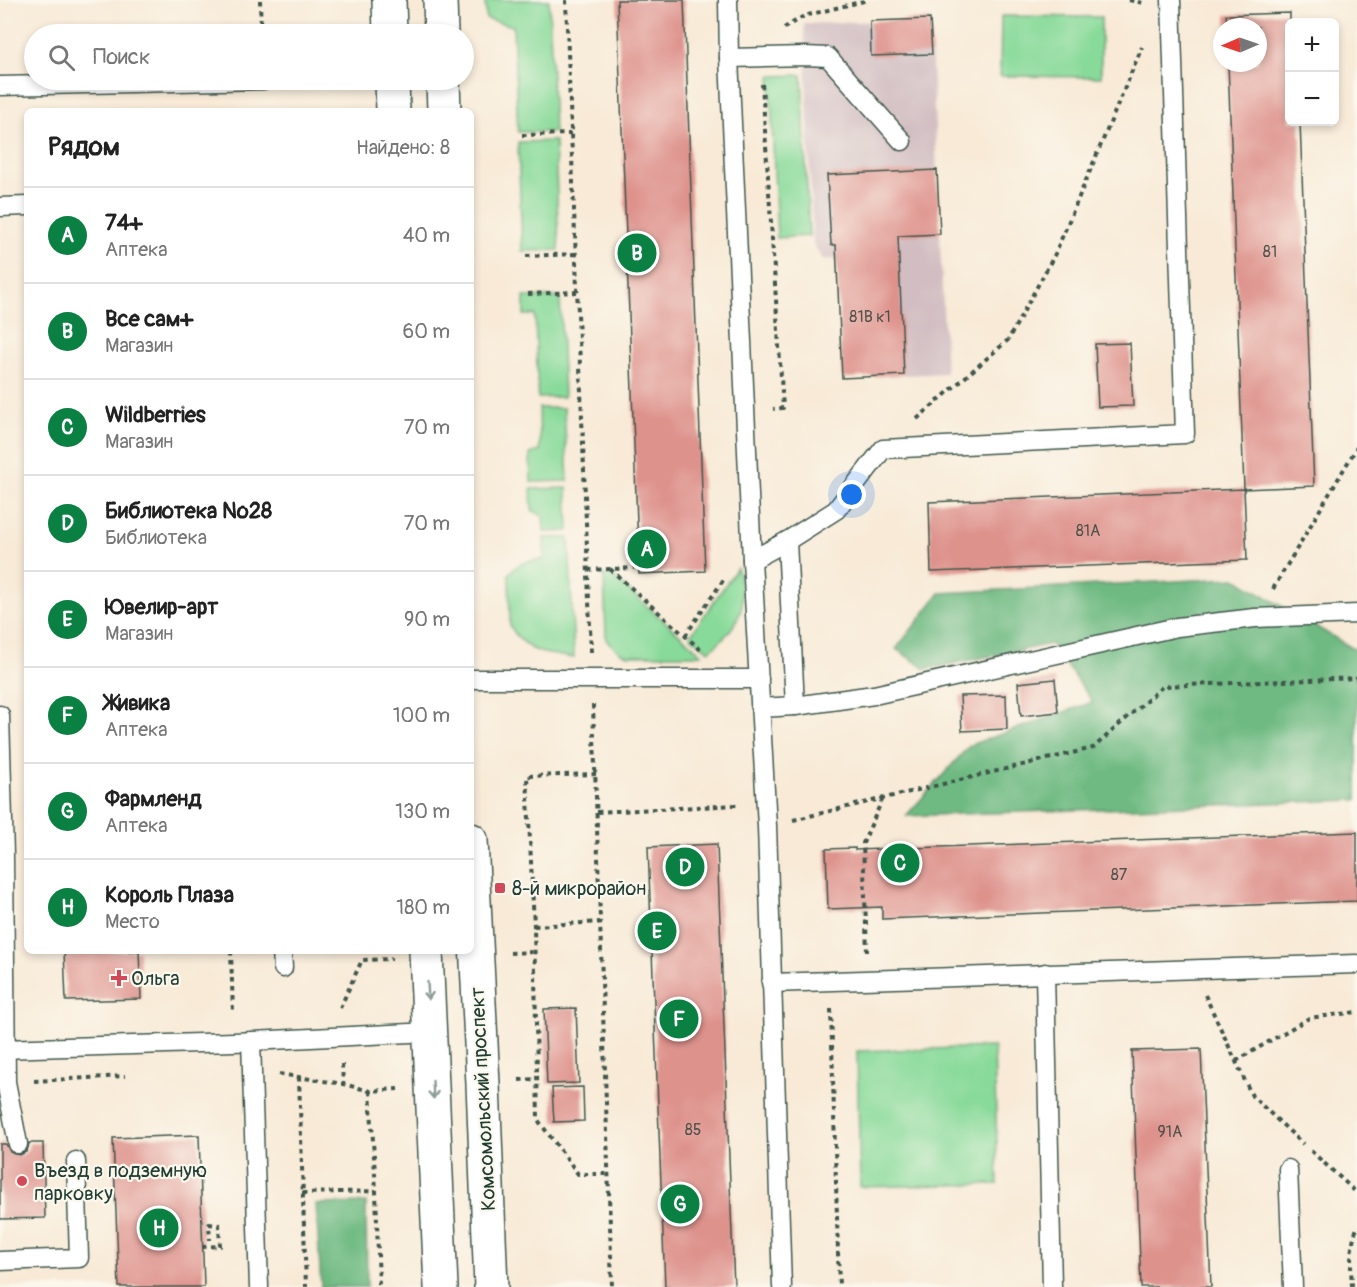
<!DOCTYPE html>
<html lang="ru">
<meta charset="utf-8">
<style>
:root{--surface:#fff;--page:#f2f2f2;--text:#222;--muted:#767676;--line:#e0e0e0;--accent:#0b8043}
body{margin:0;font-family:Pangolin,sans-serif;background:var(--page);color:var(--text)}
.controls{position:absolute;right:18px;top:18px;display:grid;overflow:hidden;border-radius:9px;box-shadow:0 3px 9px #0003}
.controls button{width:54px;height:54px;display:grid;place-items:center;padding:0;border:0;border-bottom:2px solid var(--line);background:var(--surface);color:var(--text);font:30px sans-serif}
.compass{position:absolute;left:1213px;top:18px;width:54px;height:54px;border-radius:50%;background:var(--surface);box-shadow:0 3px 9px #0003;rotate:268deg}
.you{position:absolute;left:852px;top:495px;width:21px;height:21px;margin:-15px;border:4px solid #fff;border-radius:50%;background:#1a73e8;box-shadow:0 0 0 9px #1a73e833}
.badge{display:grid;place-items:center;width:39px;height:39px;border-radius:50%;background:var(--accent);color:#fff;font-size:20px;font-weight:700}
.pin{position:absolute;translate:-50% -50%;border:3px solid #fff;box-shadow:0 2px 6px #0006}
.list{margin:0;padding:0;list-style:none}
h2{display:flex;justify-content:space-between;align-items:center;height:78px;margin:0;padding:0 24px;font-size:26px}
h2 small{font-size:20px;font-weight:400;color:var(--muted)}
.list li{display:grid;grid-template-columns:39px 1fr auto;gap:18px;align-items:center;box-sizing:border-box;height:96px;padding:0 24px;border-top:2px solid var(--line)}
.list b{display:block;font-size:22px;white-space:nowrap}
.list p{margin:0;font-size:20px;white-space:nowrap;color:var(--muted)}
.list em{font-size:20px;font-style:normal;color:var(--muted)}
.icon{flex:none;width:33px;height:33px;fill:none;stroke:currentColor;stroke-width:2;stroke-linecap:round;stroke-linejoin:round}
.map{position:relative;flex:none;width:1357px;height:1287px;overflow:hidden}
.search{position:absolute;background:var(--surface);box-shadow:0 3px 9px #0003;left:24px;top:24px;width:450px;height:66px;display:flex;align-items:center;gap:15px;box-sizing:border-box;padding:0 21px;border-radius:33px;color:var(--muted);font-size:22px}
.panel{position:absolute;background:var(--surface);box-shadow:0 3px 9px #0003;left:24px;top:108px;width:450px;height:846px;border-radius:9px}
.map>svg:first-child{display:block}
.industrial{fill:#d2bec2}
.green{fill:#88da9a;stroke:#548c67;stroke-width:1.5}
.forest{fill:#6eba82;stroke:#467c5b;stroke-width:1.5}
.building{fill:#de928c}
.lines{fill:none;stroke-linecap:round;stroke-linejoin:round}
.lane-casing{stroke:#40574c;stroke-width:21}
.secondary-casing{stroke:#40574c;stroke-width:36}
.path{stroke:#40574c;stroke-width:4;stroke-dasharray:4.5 4.5;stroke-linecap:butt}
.lane{stroke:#fff;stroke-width:18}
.secondary{stroke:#fff;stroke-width:33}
.oneway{stroke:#8f9e9a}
.poi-dot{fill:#d1495b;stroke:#fbf7ec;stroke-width:2}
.labels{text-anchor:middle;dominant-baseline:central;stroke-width:4.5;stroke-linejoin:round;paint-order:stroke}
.number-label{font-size:16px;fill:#4f524a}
.poi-label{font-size:20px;fill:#1f3d34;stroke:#fbf7ec;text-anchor:start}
.street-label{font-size:20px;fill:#1f3d34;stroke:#fbf7ec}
</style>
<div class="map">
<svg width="1357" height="1287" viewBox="0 0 1357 1287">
<rect width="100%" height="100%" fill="#fbf7ec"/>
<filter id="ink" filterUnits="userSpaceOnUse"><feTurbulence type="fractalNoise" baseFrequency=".0167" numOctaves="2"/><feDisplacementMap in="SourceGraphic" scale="12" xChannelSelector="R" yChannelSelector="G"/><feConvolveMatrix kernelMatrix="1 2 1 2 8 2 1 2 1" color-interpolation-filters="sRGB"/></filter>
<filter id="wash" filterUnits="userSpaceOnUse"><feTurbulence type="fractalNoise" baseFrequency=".008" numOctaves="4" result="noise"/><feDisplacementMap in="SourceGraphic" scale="24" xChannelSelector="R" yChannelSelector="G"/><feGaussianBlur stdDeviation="1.35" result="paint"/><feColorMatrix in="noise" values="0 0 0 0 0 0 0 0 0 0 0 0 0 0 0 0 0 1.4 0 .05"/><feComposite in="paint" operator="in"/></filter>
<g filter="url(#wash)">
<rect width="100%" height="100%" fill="#f8ead7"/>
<polygon class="industrial" points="930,19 946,373 842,378 837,259 823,260 813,244 804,24"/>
<g class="green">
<polygon points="485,0 549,0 554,132 518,132 513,26 486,19"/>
<polygon points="1001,16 1101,17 1101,77 1000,76"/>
<polygon points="802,75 809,236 777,238 770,76"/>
<polygon points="555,141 559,250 522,251 518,142"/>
<polygon points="524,297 560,297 564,397 538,398 535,315 524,315"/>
<polygon points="539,408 564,408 568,481 531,482 530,454 540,451"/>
<polygon points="567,488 569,531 544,532 543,516 532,510 531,489"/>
<path d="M544,538h25l5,120 -31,-5 -13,-5 -14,-13 -6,-9 -1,-52c9,-13 21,-13 35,-15z"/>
<path d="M737,568l2,4c1,10 4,23 3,33 -3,19 -19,35 -33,46l-19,-15z"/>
<polygon points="604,575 611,575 702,654 692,655 627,655 620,652 606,640"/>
<polygon points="994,1047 998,1184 860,1187 857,1051"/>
</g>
<g class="forest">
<polygon points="1235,578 1357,651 1357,800 906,816 970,745 1093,702 1051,644 926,669 896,649 940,593"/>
<polygon points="366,1203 367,1287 321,1287 316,1204"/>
</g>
<g id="blocks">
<g class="building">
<polygon points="617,0 684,0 705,571 639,574"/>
<polygon points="1290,13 1290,122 1300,122 1314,486 1244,489 1228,63 1258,63 1258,27 1227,27 1226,15"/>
<polygon points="930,19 932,54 871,56 870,21"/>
<polygon points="937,170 940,234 898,236 904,375 842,378 836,245 831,245 827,175"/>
<polygon points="1130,343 1133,406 1098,407 1095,344"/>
<polygon points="1244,489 1247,560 931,572 929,502"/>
<polygon points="1055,679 1058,712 1021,716 1018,683"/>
<polygon points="1006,695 1007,729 962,731 960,696"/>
<polygon points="1357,832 1357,901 882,919 882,907 828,909 826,849 855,848 855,850"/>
<polygon points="717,844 734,1287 665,1287 648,847"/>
<polygon points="64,951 139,951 141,999 66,1001"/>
<polygon points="576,1008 579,1083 547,1084 544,1009"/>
<polygon points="1201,1049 1211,1287 1141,1287 1132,1051"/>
<polygon points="583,1087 584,1121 554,1122 552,1088"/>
<polygon points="199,1135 204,1287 119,1287 113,1138"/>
<polygon points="29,1143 43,1143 45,1218 0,1219 0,1144 6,1144 10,1152 14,1154 20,1155 26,1152 28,1148"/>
</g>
</g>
</g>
<g filter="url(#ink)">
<use href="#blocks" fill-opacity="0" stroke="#40574c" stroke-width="1.5"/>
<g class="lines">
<defs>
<g id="lane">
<polyline points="728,0 729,58 752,560 767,826 782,1287"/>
<polyline points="729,58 805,56 828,57 902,141"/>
<polyline points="0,86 263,80"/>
<polyline points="0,207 27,206"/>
<polyline points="787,541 795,706"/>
<polyline points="752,560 787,541 836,510 883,449 1185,434 1171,0"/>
<polyline points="471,679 759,679"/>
<polyline points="760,708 795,706 874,695 1177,627 1255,618 1357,614"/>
<polyline points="0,715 4,855 6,1082 18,1144"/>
<polyline points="282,951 283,968"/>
<polyline points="1045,973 1052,1287"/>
<polyline points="771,983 1357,964"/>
<polyline points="251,1041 259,1287"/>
<polyline points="0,1049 234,1042 430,1032"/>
<polyline points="1288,1169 1293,1287"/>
<polyline points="0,1261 79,1258 76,1161"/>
</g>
<g id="secondary">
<polyline points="389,0 390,34"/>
<polyline points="440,0 441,34"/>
<polyline points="392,80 393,111"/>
<polyline points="443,80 444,111"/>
<polyline points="471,840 483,1084 491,1287"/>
<polyline points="426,951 441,1287"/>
</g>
</defs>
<use href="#lane" class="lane-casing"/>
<use href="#secondary" class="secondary-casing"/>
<g class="path">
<polyline points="260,0 261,34"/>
<polyline points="566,0 591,653"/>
<polyline points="1129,0 1143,3"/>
<polyline points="784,28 804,16 868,0"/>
<polyline points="762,84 783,408 773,409"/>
<polyline points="522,135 571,134"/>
<polyline points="526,256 576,254"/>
<polyline points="528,294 577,292"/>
<polyline points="917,419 1008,340 1055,254 1142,47"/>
<polyline points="610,569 702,651"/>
<polyline points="588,570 634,568"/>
<polyline points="1273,589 1357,447"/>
<polyline points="685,636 724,579"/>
<polyline points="593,705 612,1287"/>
<polyline points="596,774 527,776 534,926 538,1120 578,1174 608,1174"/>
<polyline points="597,812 738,805"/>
<polyline points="793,820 1093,748 1163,686 1357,678"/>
<polyline points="534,926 600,922"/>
<polyline points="231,951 233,1013"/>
<polyline points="867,952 863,843 883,798"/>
<polyline points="510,953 534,952"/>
<polyline points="1205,995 1252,1096 1303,1144"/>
<polyline points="340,1008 362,960 392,959"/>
<polyline points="831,1009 839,1287"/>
<polyline points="1236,1061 1309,1018 1357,1012"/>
<polyline points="342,1064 343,1084 370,1091 398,1089"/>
<polyline points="279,1074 343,1084"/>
<polyline points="299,1077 306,1287"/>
<polyline points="519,1080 536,1079"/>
<polyline points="34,1081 125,1076"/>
<polyline points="370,1091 376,1191 379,1287"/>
<polyline points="1311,1151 1357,1193"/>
<polyline points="302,1193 376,1191"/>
<polyline points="202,1247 220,1246 219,1225 209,1224 210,1240"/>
<path d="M1352,1287c-1,-20 -3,-39 5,-59"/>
</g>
<use href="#lane" class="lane"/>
<use href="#secondary" class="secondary"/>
</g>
<defs><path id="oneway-shaft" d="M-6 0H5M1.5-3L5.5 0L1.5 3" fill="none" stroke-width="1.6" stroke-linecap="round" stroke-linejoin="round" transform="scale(1.5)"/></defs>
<g class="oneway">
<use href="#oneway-shaft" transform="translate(428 991) rotate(87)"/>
<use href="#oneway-shaft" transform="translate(433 1090) rotate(87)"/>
</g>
</g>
<g class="poi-dot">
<rect x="494" y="882" width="12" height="12" rx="3"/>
<path d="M116 969h6v6h6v6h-6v6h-6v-6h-6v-6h6z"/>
<circle cx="22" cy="1181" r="6"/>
</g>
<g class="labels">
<g class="number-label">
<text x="1270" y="252">81</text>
<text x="870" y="317">81В к1</text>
<text x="1088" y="531">81А</text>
<text x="1119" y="875">87</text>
<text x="693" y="1130">85</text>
<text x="1170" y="1132">91А</text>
</g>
<g class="poi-label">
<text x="512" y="888">8-й микрорайон</text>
<text x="131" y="978">Ольга</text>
<text x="34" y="1170">Въезд в подземную<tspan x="34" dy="23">парковку</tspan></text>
</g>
<g class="street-label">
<text transform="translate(483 1099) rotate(-93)">Комсомольский проспект</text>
</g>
</g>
</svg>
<div class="controls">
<button>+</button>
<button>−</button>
</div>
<svg class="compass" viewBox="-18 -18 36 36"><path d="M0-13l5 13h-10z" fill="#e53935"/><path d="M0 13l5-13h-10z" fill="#767676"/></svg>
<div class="you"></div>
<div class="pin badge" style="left:647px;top:549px">A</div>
<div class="pin badge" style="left:637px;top:253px">B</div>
<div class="pin badge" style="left:900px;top:863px">C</div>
<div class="pin badge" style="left:685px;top:867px">D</div>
<div class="pin badge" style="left:657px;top:931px">E</div>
<div class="pin badge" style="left:679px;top:1019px">F</div>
<div class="pin badge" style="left:680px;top:1204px">G</div>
<div class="pin badge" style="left:159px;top:1228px">H</div>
<div class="search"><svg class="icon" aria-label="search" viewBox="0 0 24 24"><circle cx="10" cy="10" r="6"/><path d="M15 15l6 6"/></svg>Поиск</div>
<section class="panel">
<h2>Рядом<small>Найдено: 8</small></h2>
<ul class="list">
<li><span class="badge">A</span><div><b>74+</b><p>Аптека</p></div><em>40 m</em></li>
<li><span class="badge">B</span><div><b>Все сам+</b><p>Магазин</p></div><em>60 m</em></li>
<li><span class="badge">C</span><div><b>Wildberries</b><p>Магазин</p></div><em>70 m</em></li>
<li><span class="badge">D</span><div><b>Библиотека №28</b><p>Библиотека</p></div><em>70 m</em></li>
<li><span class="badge">E</span><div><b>Ювелир-арт</b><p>Магазин</p></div><em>90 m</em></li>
<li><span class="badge">F</span><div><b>Живика</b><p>Аптека</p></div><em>100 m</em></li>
<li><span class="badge">G</span><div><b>Фармленд</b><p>Аптека</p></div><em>130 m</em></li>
<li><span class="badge">H</span><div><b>Король Плаза</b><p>Место</p></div><em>180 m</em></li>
</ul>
</section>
</div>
